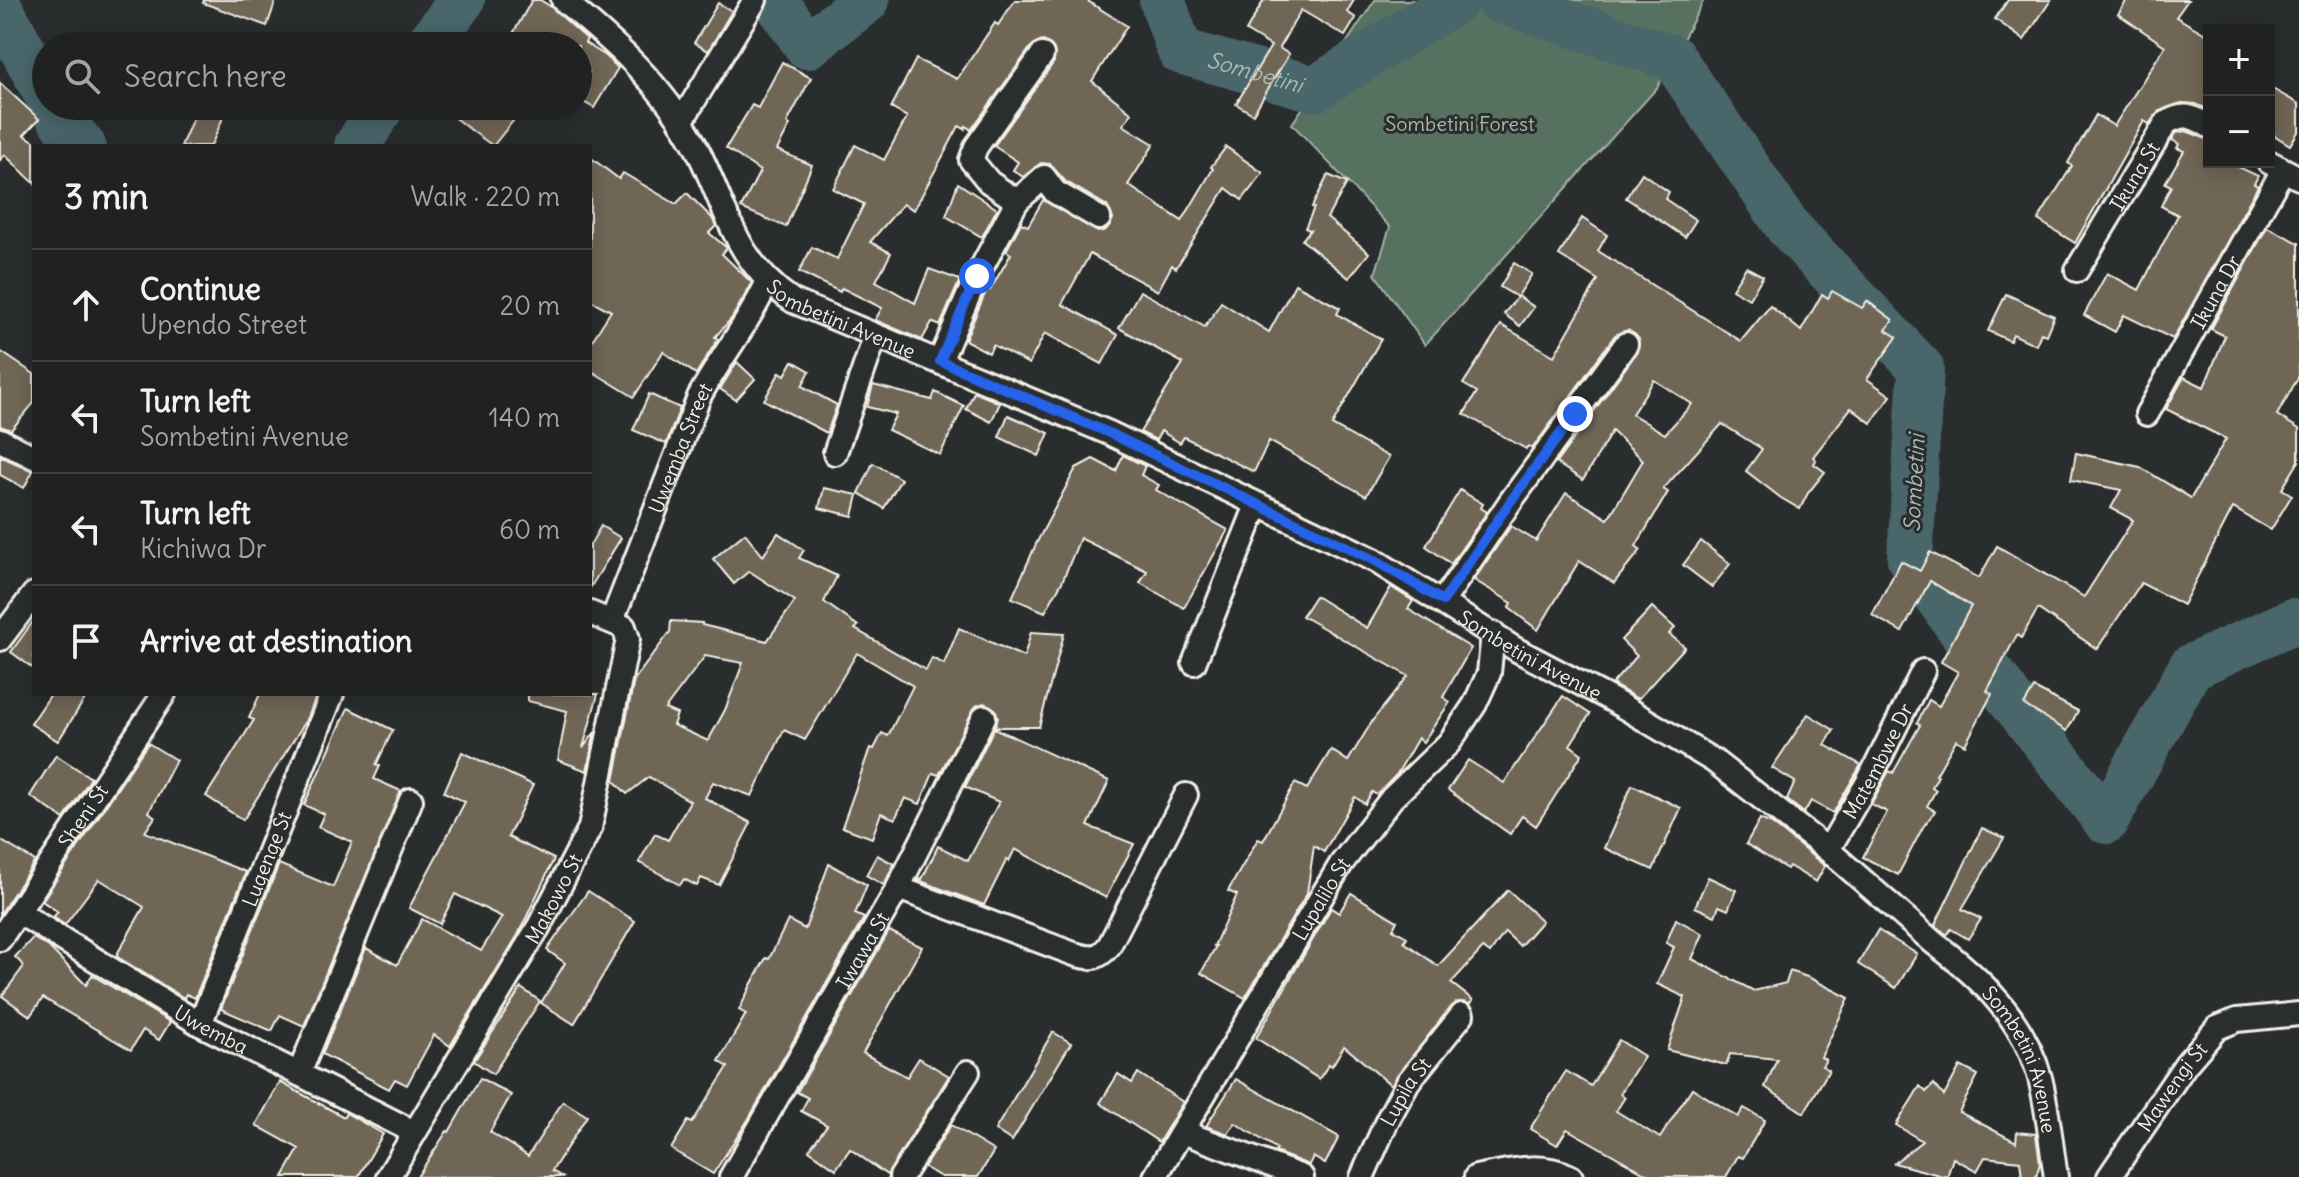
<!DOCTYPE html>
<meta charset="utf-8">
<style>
:root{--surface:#202222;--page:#282a2a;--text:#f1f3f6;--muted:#a2a4a5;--line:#3d3f40}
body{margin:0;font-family:Delius,sans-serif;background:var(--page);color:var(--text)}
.controls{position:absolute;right:24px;top:24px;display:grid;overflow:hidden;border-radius:0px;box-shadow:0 4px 20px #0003}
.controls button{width:72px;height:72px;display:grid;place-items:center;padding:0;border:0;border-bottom:2px solid var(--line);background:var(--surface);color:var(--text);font:40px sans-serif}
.stop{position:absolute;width:24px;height:24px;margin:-18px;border:6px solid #2563eb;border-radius:50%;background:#fff}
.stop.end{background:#2563eb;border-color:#fff;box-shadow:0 2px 8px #0008}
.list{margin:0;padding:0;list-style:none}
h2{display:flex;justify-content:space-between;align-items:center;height:104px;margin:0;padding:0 32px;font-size:34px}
h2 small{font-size:26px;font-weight:400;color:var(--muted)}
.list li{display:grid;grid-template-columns:52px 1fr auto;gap:24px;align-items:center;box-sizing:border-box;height:112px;padding:0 32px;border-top:2px solid var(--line)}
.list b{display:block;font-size:30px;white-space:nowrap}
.list p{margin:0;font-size:26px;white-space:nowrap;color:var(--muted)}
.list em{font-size:26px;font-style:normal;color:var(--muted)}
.icon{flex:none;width:44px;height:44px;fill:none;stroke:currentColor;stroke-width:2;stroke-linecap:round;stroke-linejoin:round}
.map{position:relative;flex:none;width:2299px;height:1177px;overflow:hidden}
.search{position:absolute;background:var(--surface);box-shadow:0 4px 20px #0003;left:32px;top:32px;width:560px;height:88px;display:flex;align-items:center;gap:20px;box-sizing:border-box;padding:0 28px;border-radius:44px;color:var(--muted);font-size:30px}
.panel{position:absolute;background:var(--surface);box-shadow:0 4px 20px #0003;left:32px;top:144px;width:560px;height:552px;border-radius:0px}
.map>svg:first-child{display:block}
.green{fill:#57715f;stroke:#a6b1a4;stroke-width:2}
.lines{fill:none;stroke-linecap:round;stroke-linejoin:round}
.river{stroke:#48666b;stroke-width:46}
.building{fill:#6f6657;stroke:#f4f1e8;stroke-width:2;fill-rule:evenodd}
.street-casing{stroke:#f4f1e8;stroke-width:28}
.street{stroke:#2a2d2e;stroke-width:22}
.route{stroke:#2563eb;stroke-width:10}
.labels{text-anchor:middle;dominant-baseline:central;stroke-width:6;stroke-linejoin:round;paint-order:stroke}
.park-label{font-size:20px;fill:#adb7aa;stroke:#2a2d2e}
.street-label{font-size:20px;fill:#f4f1e8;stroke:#2a2d2e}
.water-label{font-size:22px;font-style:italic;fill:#afb9b6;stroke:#2a2d2e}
</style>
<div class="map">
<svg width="2299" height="1177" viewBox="0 0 2299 1177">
<rect width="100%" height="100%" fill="#2a2d2e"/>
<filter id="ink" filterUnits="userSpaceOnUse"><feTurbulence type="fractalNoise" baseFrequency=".0125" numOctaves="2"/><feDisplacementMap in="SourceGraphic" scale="16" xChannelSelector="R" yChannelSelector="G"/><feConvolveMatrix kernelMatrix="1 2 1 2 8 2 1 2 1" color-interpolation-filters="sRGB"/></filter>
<g filter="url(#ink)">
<polygon class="green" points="1375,0 1704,0 1657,88 1425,345 1375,274 1390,227 1292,124"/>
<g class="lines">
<g class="river">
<path id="s1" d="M1162,0l18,51 135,38 141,-89"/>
<polyline points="1499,0 1673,58 1788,227 1921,368 1910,559 2008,696 2106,821 2191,667 2293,621 2299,624"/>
<polyline points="777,3 807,46 867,0"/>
<polyline points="0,8 46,93"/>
<polyline points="427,46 462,0"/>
<polyline points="53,106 60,118 83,146"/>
<polyline points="357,146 382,106"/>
</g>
</g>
<g class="building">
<polygon points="204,0 276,0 267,26 203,3"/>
<polygon points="532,0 540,0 550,6 587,39 585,43 606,56 618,68 594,108 578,99 578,90 589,72 578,65 578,46 506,46"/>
<polygon points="1015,0 1086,0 1127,26 1092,81 1132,113 1123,125 1154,144 1128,185 1182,221 1213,169 1211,167 1226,147 1263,173 1242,200 1226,188 1176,268 1172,265 1158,291 1090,254 1062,304 1118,335 1102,364 1045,333 1029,364 993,345 989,353 965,340 987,289 990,290 1011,254 1006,251 1021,223 1028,226 1043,200 1098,232 1106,230 1113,219 1107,206 1065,181 1050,164 1041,163 1023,177 1013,170 1018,162 994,146 1054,62 1054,49 1044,41 1037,42 1031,47 971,130 966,126 965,129 959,126 914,210 903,204 870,242 891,253 876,281 915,303 929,269 960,280 940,326 932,322 922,340 875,320 882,308 842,288 840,292 799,272 812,247 837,259 864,204 833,189 855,145 884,160 907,117 891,108 916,59 957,79 995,23 998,25"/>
<polygon points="1264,0 1354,0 1347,12 1356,18 1345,36 1301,10 1279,48 1289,54 1253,114 1236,104 1271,46 1246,31"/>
<polygon points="2008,0 2051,0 2024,40 1995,19"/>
<polygon points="2127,0 2188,0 2176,17 2209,36 2209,110 2196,104 2181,103 2159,111 2149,124 2144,121 2075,243 2038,220 2072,166 2068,163 2096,115 2114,126 2165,46 2118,14"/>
<polygon points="718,3 732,11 708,51 694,43"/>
<polygon points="782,62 811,78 787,123 790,125 777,150 812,165 786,227 741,208 760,171 726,148 752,105 758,108"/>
<polygon points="0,83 39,119 24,135 34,141 34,183 5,155 0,160"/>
<polygon points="2269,87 2299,104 2299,130 2290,145 2269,132"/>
<polygon points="198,106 228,106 211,146 181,146"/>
<polygon points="438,106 504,106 517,116 493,146"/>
<polygon points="2186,131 2209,140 2209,162 2228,162 2258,176 2254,184 2258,186 2173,339 2124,315 2115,332 2084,315 2107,273 2139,290 2178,215 2161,206 2171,186 2165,183 2184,151 2177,148 2179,144 2172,140 2176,133"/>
<polygon points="590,157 619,179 623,173 676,204 687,193 712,218 716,226 709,233 727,248 722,254 752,283 732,318 715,337 718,339 696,374 663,352 634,397 590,370 590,344 611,311 590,300"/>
<polygon points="1642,173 1669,192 1665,199 1696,220 1685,237 1626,198"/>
<polygon points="1328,175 1347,183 1327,218 1369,253 1349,278 1302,240 1310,230 1305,228 1314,208 1312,207"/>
<polygon points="958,183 997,209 982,237 946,216"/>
<path d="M1582,218l25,17 -9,16 143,90 29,-35 31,25 21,-37 6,4 4,-7 30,17 5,-7 26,19 -7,10 11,7 -30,42 24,17 -20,27 -20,-15 -38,49 3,3 -2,4 11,8 -17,21 -8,16 -19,-11 -35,-27 16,-22 -40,-25 -59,65 5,3 -32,54 5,4 -27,33 -35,-22 -41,69 -29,-22 3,-5 -38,-23 37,-54 25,15 30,-48 42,26 35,-59 -31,-29 -29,49 -27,-17 81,-111 2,-13 -11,-9 -13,5 -83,114 -4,-3 -2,3 -62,-35 13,-22 -14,-8 38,-59 53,31 44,-76 -39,-25zM1654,380l38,24 -27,30 -33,-20z"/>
<polygon points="2267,227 2299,243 2299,376 2277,415 2299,429 2299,461 2282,489 2292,495 2271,530 2233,508 2183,605 2141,583 2097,649 2038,609 2021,638 2017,635 1987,691 1992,694 1965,745 1956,740 1936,775 1938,776 1932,787 1936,790 1927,806 1935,811 1923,827 1898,875 1863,857 1887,812 1871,804 1889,771 1893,773 1920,725 1917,723 1929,700 1939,706 1958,672 1941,662 1971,606 1930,581 1902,632 1872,615 1901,561 1920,571 1930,552 1979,578 1997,546 2084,597 2133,520 2111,508 2121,490 2071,480 2076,453 2140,467 2191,498 2226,439 2166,409 2184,377 2204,387 2225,336 2211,329"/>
<polygon points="1514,263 1532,274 1518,296 1534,307 1520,326 1504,314 1517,297 1500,287"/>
<polygon points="1746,267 1763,276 1749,299 1732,289"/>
<polygon points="1295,284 1340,308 1337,314 1381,339 1332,425 1389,457 1366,496 1269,441 1254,472 1184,437 1180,443 1161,431 1156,440 1140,432 1183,363 1119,328 1140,291 1205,327 1221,302 1269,332"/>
<polygon points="2006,294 2054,316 2046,335 2041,333 2036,345 2013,334 2010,341 1988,331"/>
<polygon points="0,351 34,374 34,403 11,430 0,426"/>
<polygon points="793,361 810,371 802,386 837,405 827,433 764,400 780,372 785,375"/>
<polygon points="737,362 755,379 736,400 720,389"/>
<polygon points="873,385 932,400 935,392 964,406 940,455 888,430 896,414 867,407"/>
<polygon points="974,392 1000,403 991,422 966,409"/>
<polygon points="649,394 680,408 666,444 633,430"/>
<polygon points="1008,415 1049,433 1039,456 999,437"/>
<polygon points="1123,455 1145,466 1141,475 1159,485 1156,490 1228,530 1184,608 1140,583 1147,571 1080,538 1062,582 1045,612 1012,598 1037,542 1076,468 1093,459 1116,471"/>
<polygon points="0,456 33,471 24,488 0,475"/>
<polygon points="873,463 901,479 884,508 859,493"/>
<polygon points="824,488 858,495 853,516 819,508"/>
<polygon points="1460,490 1483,504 1481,508 1487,512 1451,564 1426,546"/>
<polygon points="601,526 621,538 590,588 590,545"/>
<path d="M745,533l18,23 15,-23 26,17 -5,8 38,18 -13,26 34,24 -3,3 71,41 6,-12 12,6 15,-36 65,29 7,-25 33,2 -25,93h-44l3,-10 -3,-8 -11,-6 -8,3 -37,69 -6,-2 -13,31 -15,-6 -10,21 -14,-6 -9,25 -30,-11 28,-79 4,1 8,-16 6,3 25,-50 -56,-33 -52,87 -21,-10 -32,66 -39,-14 -8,16 46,25 -32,62 -18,-7 -4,8 -13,-7 -4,6 -41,-23 16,-28 13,6 22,-39 -41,-24 -22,17 -13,-13 20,-101 36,-48 1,-11 31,2v2l65,16 28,-40 -46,-30 -15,13 -21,-25zM705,656l38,7 -18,47 -17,31 -35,-16 4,-11 -12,-5z"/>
<polygon points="1701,541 1730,564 1712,587 1683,565"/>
<polygon points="1391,587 1413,601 1408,609 1471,648 1443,697 1450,702 1423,742 1418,738 1397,774 1377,795 1372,792 1365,804 1355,797 1324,852 1314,846 1307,893 1245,998 1201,973 1216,946 1214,946 1237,895 1228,891 1258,839 1263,841 1295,783 1307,789 1331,750 1348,761 1373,720 1408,676 1302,616 1315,596 1367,628"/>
<polygon points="1652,607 1675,628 1669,634 1685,647 1638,699 1612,684 1637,656 1621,640"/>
<polygon points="34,620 34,669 11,652"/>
<polygon points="2034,688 2078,711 2067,731 2024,705"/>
<polygon points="51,694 88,694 58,741 31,724"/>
<polygon points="260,694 317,694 307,719 243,820 206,796 254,720 249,718"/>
<polygon points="528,694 598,694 583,748 595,732 587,771 558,760 567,711 528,701"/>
<polygon points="1563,696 1590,714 1570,745 1582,754 1536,826 1522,816 1510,834 1448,790 1468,760 1504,783"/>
<polygon points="348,708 393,730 376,765 380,766 374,779 401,791 304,1026 280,1015 272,1031 221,1009 279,864 333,887 352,842 318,827 324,814 304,805"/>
<polygon points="1808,714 1834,730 1825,745 1861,765 1833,813 1811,801 1804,813 1787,800 1795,782 1772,768"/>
<polygon points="994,728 1109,781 1088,826 1134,844 1106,898 1015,849 1009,861 1007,859 984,905 918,880 919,878 922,879 938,846 968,861 999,802 965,787"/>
<polygon points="148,743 176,760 149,812 155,817 145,832 246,872 195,998 186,994 184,998 116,956 144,907 99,879 65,925 53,917 58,912 42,901"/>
<polygon points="462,752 533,785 508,837 554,859 518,935 450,1046 434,1035 407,1085 395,1079 389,1089 322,1054 366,948 397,965 422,919 481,951 502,917 455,894 440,924 409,908 465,802 444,792"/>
<polygon points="56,755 91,778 64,819 30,796"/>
<polygon points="1632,785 1681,808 1653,870 1604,848"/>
<polygon points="1760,819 1772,824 1825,866 1816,882 1789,866 1787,869 1746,844"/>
<polygon points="1982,828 2004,838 1962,909 1981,919 1968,939 1951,929 1947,935 1935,925"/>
<polygon points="0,840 35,861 0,914"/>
<polygon points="877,855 894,864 884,885 866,875"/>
<polygon points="829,864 867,885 855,914 864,918 748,1120 713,1174 671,1149 688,1121 692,1123 728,1067 719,1061 746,1014 739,1010 751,985 766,958 769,959 788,920 805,929"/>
<polygon points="1708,877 1736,890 1728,910 1719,906 1715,916 1695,907"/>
<polygon points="1508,890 1542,921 1520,946 1505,932 1490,953 1483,948 1451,983 1473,1000 1470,1004 1458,1002 1451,1006 1391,1085 1344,1046 1332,1066 1329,1064 1319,1079 1256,1038 1331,908 1339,913 1351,893 1397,921 1393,929 1407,937 1404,942 1438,966"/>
<polygon points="588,891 635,921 574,1024 541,1003 565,963 547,950"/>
<polygon points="1676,919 1703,934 1692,959 1754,991 1786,983 1790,971 1810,978 1849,998 1821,1057 1826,1060 1822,1066 1829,1070 1804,1113 1765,1087 1777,1059 1730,1054 1726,1065 1667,1050 1685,997 1657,984 1674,947 1666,943"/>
<polygon points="1878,930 1917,954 1896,988 1858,964"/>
<polygon points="889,931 922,947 863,1053 907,1077 919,1058 949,1076 887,1175 850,1149 836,1169 809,1150 827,1125 801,1111 808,1098 797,1092"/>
<polygon points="33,938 49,947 86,985 92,975 170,1022 159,1040 143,1030 131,1050 43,998 30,1016 2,996 24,966 15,957"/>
<polygon points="521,988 540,1001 493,1074 474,1061"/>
<polygon points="1053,1032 1071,1043 1012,1141 995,1130"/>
<polygon points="1619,1040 1644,1056 1620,1094 1625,1097 1616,1111 1660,1138 1692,1088 1738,1117 1744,1108 1765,1120 1743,1158 1738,1156 1726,1177 1652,1177 1567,1129 1557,1145 1530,1129 1566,1071 1591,1086"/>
<polygon points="1960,1066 1978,1075 1959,1112 2016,1142 2017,1132 2036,1134 2040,1163 2036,1177 2022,1177 2020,1161 1985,1157 1977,1171 1953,1158 1947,1177 1894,1163 1922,1141 1896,1125 1920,1086 1926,1092 1934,1084 1944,1096"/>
<polygon points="1138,1073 1183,1102 1159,1142 1100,1103 1118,1074 1132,1083"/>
<polygon points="480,1078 511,1095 490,1132 528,1156 563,1101 587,1116 552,1171 562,1177 417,1177 447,1131 449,1132"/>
<polygon points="1236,1079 1339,1137 1325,1164 1313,1157 1309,1165 1275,1152 1277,1149 1235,1123 1228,1134 1206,1126"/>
<polygon points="280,1082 344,1117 346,1113 383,1134 358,1177 283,1177 299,1149 256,1125"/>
<polygon points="951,1125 994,1151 978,1177 941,1177 924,1167"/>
</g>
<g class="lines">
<defs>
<g id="street">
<path id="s2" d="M563,0c51,42 99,84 131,143 32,60 38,117 99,158l316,132 265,127 143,90 95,50 102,61 114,89 106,93c47,35 90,77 106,135 8,32 11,67 16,99"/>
<polyline points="681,122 755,0"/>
<polyline points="2269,162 2299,178"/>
<polyline points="1017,201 989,182 971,160 976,147 1042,55"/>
<path id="s3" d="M2077,270l89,-147c18,-11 26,-7 43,3"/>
<polyline points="940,361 977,276 1017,201 1044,177 1055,192 1099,218"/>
<path id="s4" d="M2147,414l136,-244"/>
<polyline points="0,440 34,457"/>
<polyline points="835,453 875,337"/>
<polyline points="1443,601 1510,502 1626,344"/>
<path id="s5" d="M612,621l87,-224c21,-39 50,-74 68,-114"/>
<polyline points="0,639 34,594"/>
<polyline points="1194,663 1257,505"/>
<path id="s6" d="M1828,850l41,-70 54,-109"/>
<path d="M898,888l176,66c17,5 23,6 35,-8l77,-151"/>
<path id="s7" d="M18,912l182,112 214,108"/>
<path id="s8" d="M0,939l164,-245"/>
<path id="s9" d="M200,1024l132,-330"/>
<polyline points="299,1074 411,800"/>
<polyline points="1183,1132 1302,1177"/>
<path id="s10" d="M388,1177l150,-249 52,-100 38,-189 -4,-12 -34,-14"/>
<path id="s11" d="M731,1177l167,-289 86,-171"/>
<polyline points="901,1177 968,1072"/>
<path id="s12" d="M1155,1177l186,-313 51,-66 57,-55 26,-39 14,-31 4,-40"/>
<path id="s13" d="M1362,1177l25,-56 21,-39 54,-67"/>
<path d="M1476,1177c33,-6 64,-16 95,0"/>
<path id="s14" d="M2109,1177l77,-113 31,-36 20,-8 62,-6"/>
</g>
</defs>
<use href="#street" class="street-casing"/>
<use href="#street" class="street"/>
</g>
</g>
<g class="lines" filter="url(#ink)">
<polyline class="route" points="977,276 940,361 1109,433 1374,560 1443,601 1510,502 1575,414"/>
</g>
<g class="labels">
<g class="park-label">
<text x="1460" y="123">Sombetini Forest</text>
</g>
<g class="street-label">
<text stroke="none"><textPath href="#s3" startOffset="110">Ikuna St</textPath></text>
<text stroke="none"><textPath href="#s4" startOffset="140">Ikuna Dr</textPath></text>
<text stroke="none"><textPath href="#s2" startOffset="436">Sombetini Avenue</textPath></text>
<text stroke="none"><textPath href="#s5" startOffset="186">Uwemba Street</textPath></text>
<text stroke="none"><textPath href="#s2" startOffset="1204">Sombetini Avenue</textPath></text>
<text stroke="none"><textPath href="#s6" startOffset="102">Matembwe Dr</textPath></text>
<text stroke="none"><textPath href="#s8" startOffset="148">Sheni St</textPath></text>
<text stroke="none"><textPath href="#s9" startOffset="178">Lugenge St</textPath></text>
<text stroke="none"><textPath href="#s10" startOffset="324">Makowo St</textPath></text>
<text stroke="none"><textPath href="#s12" startOffset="324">Lupalilo St</textPath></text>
<text stroke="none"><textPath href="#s11" startOffset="262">Iwawa St</textPath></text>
<text stroke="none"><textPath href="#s7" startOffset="226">Uwemba</textPath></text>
<text stroke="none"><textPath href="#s2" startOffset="1852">Sombetini Avenue</textPath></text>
<text stroke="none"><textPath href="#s14" startOffset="110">Mawengi St</textPath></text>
<text stroke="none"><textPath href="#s13" startOffset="96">Lupila St</textPath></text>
</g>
<g class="water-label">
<text stroke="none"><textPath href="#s1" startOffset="132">Sombetini</textPath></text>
<text transform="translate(1914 483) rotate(-87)">Sombetini</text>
</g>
</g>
</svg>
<div class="controls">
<button>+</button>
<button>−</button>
</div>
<div class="stop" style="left:977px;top:276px"></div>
<div class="stop end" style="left:1575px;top:414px"></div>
<div class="search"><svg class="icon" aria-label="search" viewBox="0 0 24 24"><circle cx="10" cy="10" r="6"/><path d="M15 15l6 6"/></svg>Search here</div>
<section class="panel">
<h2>3 min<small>Walk · 220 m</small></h2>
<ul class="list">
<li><svg class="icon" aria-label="ahead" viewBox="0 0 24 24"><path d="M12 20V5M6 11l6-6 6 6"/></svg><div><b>Continue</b><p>Upendo Street</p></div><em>20 m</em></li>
<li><svg class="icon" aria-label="left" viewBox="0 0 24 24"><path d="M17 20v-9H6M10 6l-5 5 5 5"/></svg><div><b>Turn left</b><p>Sombetini Avenue</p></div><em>140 m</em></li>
<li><svg class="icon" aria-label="left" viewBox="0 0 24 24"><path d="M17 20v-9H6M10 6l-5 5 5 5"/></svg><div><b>Turn left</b><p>Kichiwa Dr</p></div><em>60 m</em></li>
<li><svg class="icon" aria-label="arrive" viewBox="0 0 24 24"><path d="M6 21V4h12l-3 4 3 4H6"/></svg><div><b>Arrive at destination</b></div></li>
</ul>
</section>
</div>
